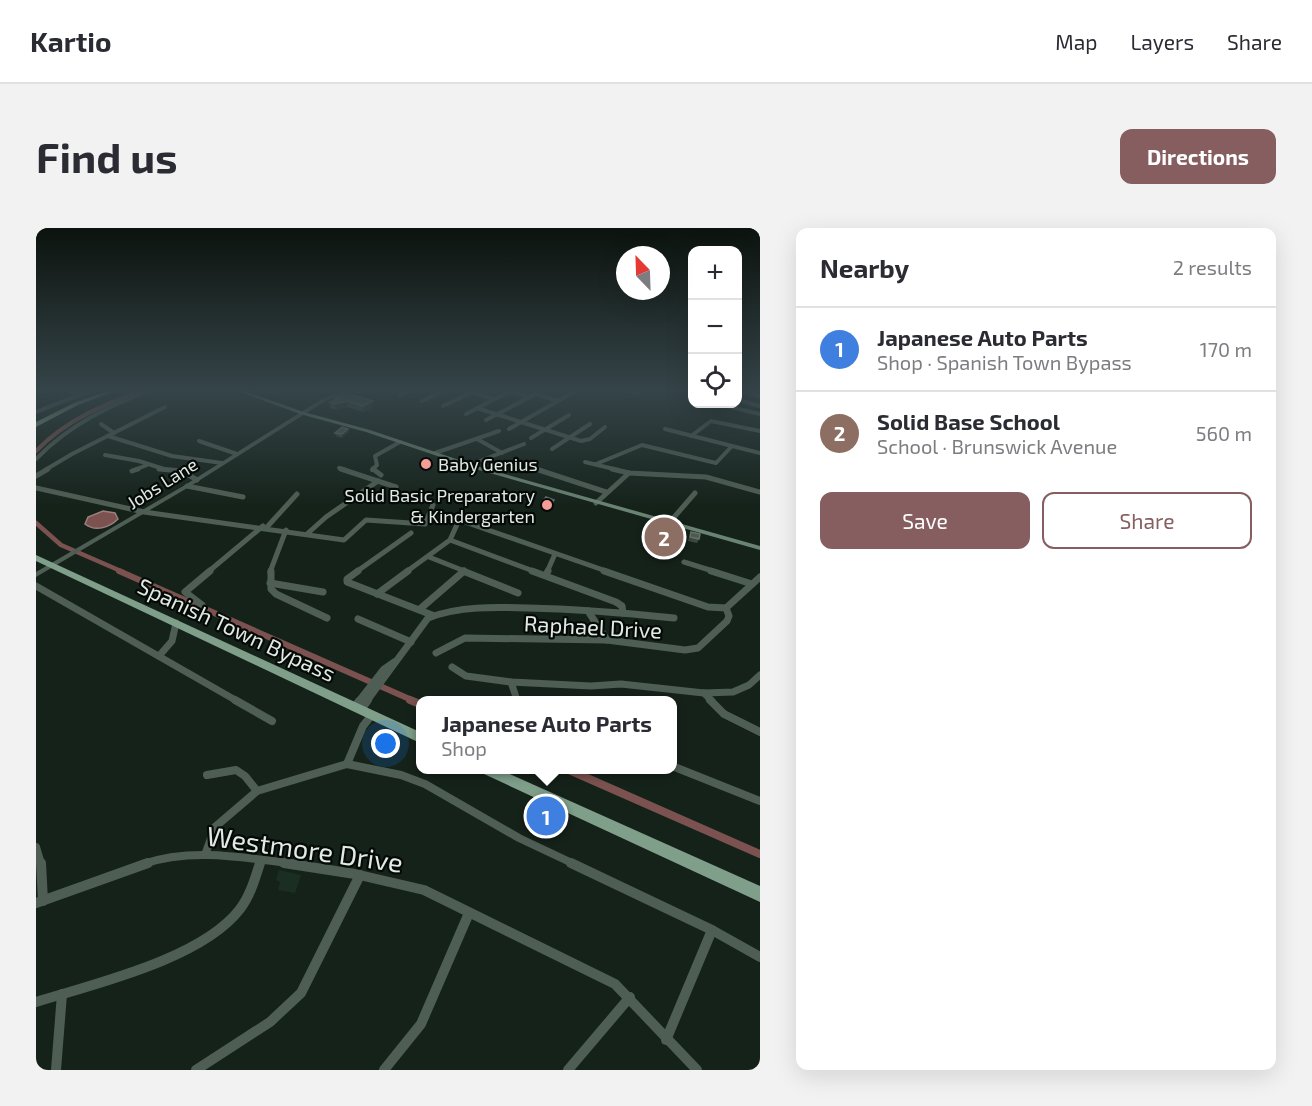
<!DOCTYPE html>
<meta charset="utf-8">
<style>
:root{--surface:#fff;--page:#f2f2f3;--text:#2b2b33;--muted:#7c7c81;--line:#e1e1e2;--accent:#865e60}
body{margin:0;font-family:"Exo 2",sans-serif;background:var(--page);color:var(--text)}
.controls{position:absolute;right:18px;top:18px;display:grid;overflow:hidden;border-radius:12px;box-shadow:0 6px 24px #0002}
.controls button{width:54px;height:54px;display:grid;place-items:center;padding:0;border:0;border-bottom:2px solid var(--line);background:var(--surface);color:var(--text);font:30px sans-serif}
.compass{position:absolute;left:580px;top:18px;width:54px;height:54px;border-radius:50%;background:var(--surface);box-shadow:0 6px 24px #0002;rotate:337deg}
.you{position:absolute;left:350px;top:516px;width:21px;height:21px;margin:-15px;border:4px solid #fff;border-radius:50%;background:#1a73e8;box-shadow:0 0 0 9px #1a73e833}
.badge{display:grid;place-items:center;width:39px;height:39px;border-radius:50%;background:var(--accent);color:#fff;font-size:20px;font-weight:700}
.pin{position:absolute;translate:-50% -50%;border:3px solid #fff;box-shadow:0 2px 6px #0006}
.popup{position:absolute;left:380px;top:468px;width:261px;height:78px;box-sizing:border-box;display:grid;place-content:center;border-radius:12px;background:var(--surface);filter:drop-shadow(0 2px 4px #0005);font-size:20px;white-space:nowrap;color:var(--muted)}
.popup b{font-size:22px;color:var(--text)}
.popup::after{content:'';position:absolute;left:50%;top:100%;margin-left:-12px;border:12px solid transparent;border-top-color:var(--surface)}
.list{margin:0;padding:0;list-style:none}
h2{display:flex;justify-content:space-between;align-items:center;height:78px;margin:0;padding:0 24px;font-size:26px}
h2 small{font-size:20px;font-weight:400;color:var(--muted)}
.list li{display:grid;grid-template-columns:39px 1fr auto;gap:18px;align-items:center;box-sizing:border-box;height:84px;padding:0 24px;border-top:2px solid var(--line)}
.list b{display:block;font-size:22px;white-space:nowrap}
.list p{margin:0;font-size:20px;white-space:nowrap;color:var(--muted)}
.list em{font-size:20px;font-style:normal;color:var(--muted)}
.actions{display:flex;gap:12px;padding:18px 24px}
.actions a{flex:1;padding:14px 0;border:2px solid var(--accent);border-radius:12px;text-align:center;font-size:21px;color:var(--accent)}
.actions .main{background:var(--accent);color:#fff}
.icon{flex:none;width:33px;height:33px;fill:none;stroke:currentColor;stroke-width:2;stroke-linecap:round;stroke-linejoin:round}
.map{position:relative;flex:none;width:724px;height:842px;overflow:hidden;border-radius:12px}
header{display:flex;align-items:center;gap:36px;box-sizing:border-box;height:84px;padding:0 30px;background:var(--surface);border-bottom:2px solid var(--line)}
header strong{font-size:28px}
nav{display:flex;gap:33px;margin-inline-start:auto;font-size:21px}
.intro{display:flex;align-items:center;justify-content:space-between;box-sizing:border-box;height:144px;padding:0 36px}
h1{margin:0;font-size:42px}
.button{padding:15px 27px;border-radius:12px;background:var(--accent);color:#fff;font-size:21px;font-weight:700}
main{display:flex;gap:36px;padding:0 36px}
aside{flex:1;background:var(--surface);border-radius:12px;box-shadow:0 6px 24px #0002}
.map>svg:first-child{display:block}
.built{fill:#1b2e22}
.water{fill:#7b524f;stroke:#9a807c;stroke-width:1.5}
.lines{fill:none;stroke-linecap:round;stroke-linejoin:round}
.canal-far3{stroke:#7b524f;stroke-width:4}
.canal-far2{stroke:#7b524f;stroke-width:4.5}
.canal-far1{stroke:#7b524f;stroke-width:6}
.canal{stroke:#7b524f;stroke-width:8}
.minor-far4{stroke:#4f5e54;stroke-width:4}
.minor-far3{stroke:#4f5e54;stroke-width:5}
.minor-far2{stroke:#4f5e54;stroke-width:7}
.minor-far1{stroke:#4f5e54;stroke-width:8}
.minor{stroke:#4f5e54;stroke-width:10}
.tertiary{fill:#4f5e54;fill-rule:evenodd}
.secondary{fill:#6a8373;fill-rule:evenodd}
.primary{fill:#7f9f8a;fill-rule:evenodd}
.wall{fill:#3c4940}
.shaded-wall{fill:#25322a}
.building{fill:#4d5a52;stroke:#657169;stroke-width:1.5}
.poi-dot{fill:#f59c96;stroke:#050a07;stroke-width:2}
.labels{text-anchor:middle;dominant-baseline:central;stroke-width:4.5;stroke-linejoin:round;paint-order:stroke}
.far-poi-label{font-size:18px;fill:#e2eae5;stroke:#050a07;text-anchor:start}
.far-street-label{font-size:18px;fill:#e2eae5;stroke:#050a07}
.street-label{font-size:22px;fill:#e2eae5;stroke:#050a07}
.near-street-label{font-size:27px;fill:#e2eae5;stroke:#050a07}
</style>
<header>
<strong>Kartio</strong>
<nav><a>Map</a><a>Layers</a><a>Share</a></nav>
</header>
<div class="intro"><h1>Find us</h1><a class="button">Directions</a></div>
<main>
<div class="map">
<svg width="724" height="842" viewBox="0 0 724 842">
<rect width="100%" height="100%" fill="#15221a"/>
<polygon class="built" points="243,642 265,647 259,665 242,662 244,654 240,652"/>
<path class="water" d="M67,283l12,2 3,6c-9,9 -23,13 -33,5l3,-7z"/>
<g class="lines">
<path class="canal-far3" d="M0,223c31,-32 69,-47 110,-62"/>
<polyline class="canal-far2" points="0,295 25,317 87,344"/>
<polyline class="canal-far1" points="83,343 378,473"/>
<g class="canal">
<polyline points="374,472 384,476"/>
<polyline points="533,542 724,626"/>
</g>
<g class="minor-far4">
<polyline points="26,161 46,166"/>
<polyline points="426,161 457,171"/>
<polyline points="583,161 601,165"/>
<polyline points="702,162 724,168"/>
<polyline points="240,163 245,161"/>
<polyline points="473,163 494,169"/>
<polyline points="0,165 12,161"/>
<polyline points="500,166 522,173"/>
<polyline points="364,167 378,161"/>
<polyline points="702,172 724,178"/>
<polyline points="386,173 412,161"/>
<polyline points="682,176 724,186"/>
<polyline points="407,178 443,161"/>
<polyline points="441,180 545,213 554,211 569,199"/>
<polyline points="0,184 59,161"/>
<polyline points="430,186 478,161"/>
<polyline points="450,192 509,161"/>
<polyline points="65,196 78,205"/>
<polyline points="473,201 543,161"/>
<polyline points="629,201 724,225"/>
<polyline points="72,208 136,228 186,235"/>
<polyline points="655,208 675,193 724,203"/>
<polyline points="495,210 533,187"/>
<polyline points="441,211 466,225"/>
<polyline points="163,213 201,226"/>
<polyline points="516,221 554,196"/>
<polyline points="399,225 463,203"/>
<polyline points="69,227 103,233 131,242"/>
<path d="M0,231c34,-35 73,-53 118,-70"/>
<polyline points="444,233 488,216"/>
<polyline points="549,234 582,242"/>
<polyline points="560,236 606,217 680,235 696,218"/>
<polyline points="303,240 310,242"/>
<polyline points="9,242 36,226 129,179"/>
<polyline points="98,242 111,237"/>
<polyline points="336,242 341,237 339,228 364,214"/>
</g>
<g class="minor-far3">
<polyline points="123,241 146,243 161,252"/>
<polyline points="305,241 360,259"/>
<polyline points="337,241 345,247"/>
<polyline points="576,241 593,245 670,249 724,264"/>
<polyline points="503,242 570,264"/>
<polyline points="96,243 102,241"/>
<polyline points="0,248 12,241"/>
<polyline points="151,258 207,269"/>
<polyline points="0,260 108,284 308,312 330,292 389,296 397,277"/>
<polyline points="560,275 593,245"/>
<polyline points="406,286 573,344"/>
<polyline points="633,295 659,265"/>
<polyline points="231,299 261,266"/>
<polyline points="271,306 290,289 342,253"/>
<polyline points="414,312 500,344"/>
<polyline points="393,329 431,344"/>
<polyline points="648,334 680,344"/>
<polyline points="172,344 227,298"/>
<polyline points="234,344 250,302"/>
<polyline points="320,344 375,305"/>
<polyline points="370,344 414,312 423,292"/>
<polyline points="511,344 519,326"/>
</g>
<g class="minor-far2">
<polyline points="235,343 235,361 240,366 291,390"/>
<polyline points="322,343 311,351 311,354 396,387"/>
<polyline points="427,343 482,365"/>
<polyline points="496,343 580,374 586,378 587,385"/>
<polyline points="568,343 672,379 690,380"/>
<polyline points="675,343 716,356"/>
<polyline points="510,347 512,343"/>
<polyline points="234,355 287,364"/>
<polyline points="0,358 201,473"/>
<polyline points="341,366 372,343"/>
<polyline points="166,377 149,364 174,343"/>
<polyline points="690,380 724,349"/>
<polyline points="384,381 428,343"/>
<polyline points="552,383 571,412"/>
<polyline points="322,391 375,414"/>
<polyline points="400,425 429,410 571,412 649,422 662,420 691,393 693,388 690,380"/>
<polyline points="123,428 136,413 140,395"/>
<polyline points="416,439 430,448 475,454 555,458 585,456 668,465 697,464 713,457 724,447"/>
<polyline points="475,454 481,472"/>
<polyline points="668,465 676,473"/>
<polyline points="323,473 348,441 358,434"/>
<path d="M331,473l61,-83c31,-12 66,-11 100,-10 48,1 97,5 146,10"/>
</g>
<g class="minor-far1">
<polyline points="199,472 236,493"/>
<polyline points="674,472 688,486 724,504"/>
<polyline points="318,479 324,472"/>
<polyline points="325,482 332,472"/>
<polyline points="311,536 327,498 335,488"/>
<polyline points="636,538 724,573"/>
<polyline points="171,547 200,542 209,548 221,563"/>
<polyline points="0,619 5,636"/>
<polyline points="169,627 179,599 221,563 311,536 365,547 389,556 483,610 538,636"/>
<path d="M107,636c49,-17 103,-6 153,0"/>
<polyline points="224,636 225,633"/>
</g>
<g class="minor">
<polyline points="5,635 7,673"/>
<polyline points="248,635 319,646 388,662 579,756 661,842"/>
<polyline points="535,635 676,702 724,729"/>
<polyline points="0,675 112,635"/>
<path d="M0,774c58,-18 166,-43 204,-93 10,-13 15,-30 20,-46"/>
<polyline points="630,812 676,702"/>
<polyline points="20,842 26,766"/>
<polyline points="160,842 234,794 265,765 324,647"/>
<polyline points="348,842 385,796 433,685"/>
<polyline points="532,842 594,769"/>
</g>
<polygon class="tertiary" points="310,161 315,161 288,174 153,259 0,349 0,344 149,257 284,172"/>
<polygon class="secondary" points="196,161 202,161 268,184 334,202 447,240 724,318 724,322 443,242 330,204 264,186"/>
<g class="primary">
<polygon points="77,161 85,161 42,177 0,199 0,194 38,175"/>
<polygon points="0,327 384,504 384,515 0,333"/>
<polygon points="447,542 465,542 724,658 724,674 448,546"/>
</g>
</g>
<g class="wall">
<polygon points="299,170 337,173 337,179 328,184 311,179 300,182 294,180 294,174 300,172"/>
<polygon points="313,204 306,210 300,208 299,205"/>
<polygon points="518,272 517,276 513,281 505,279 506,274"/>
<polygon points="626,301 635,304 631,312 622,310"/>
<polygon points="655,304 663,311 661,315 652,313"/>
<polygon points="507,577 519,583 514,594 502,588"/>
</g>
<g class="shaded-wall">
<polygon points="311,173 311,179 300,182 299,176"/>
<polygon points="337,173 337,179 328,184 327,178"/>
<polygon points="312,201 313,204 306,210 306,206"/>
</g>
<g class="building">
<polygon points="309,165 337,173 327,178 311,173 299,176 294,174 303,171 299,170"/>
<polygon points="306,199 312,201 306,206 299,205"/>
<polygon points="510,269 518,272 514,277 506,274"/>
<polygon points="626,301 635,304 633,308 624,306"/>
<polygon points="655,304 664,306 663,311 654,309"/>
<polygon points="507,577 519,583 516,591 503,584"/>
</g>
<linearGradient id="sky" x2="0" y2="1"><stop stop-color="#0c130e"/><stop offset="0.58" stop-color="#354449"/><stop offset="1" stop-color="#354449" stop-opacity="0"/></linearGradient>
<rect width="724" height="279" fill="url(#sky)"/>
<g class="poi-dot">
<circle cx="390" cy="236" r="6"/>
<circle cx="511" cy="277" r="6"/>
</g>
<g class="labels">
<g class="far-poi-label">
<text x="402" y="236">Baby Genius</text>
<text x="499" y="267" text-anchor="end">Solid Basic Preparatory<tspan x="499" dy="21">&amp; Kindergarten</tspan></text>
</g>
<g class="far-street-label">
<text transform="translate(126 255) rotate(-32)">Jobs Lane</text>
</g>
<g class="street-label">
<text transform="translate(557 398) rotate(3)">Raphael Drive</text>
<text transform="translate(201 401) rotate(25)">Spanish Town Bypass</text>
</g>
<g class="near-street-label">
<text transform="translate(269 620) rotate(8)">Westmore Drive</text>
</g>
</g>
</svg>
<div class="controls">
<button>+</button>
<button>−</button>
<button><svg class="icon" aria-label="locate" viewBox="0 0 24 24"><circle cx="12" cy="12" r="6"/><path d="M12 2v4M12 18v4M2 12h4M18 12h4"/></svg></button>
</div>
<svg class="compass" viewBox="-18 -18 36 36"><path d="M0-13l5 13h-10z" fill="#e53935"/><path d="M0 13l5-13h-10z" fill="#7c7c81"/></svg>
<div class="you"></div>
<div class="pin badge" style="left:510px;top:588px;background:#3f7fe0">1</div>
<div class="popup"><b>Japanese Auto Parts</b>Shop</div>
<div class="pin badge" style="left:628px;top:309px;background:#8d6e63">2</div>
</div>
<aside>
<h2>Nearby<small>2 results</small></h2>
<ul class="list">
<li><span class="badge" style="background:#3f7fe0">1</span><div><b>Japanese Auto Parts</b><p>Shop · Spanish Town Bypass</p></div><em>170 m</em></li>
<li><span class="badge" style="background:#8d6e63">2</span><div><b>Solid Base School</b><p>School · Brunswick Avenue</p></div><em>560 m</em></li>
</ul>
<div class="actions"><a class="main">Save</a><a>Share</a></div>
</aside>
</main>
